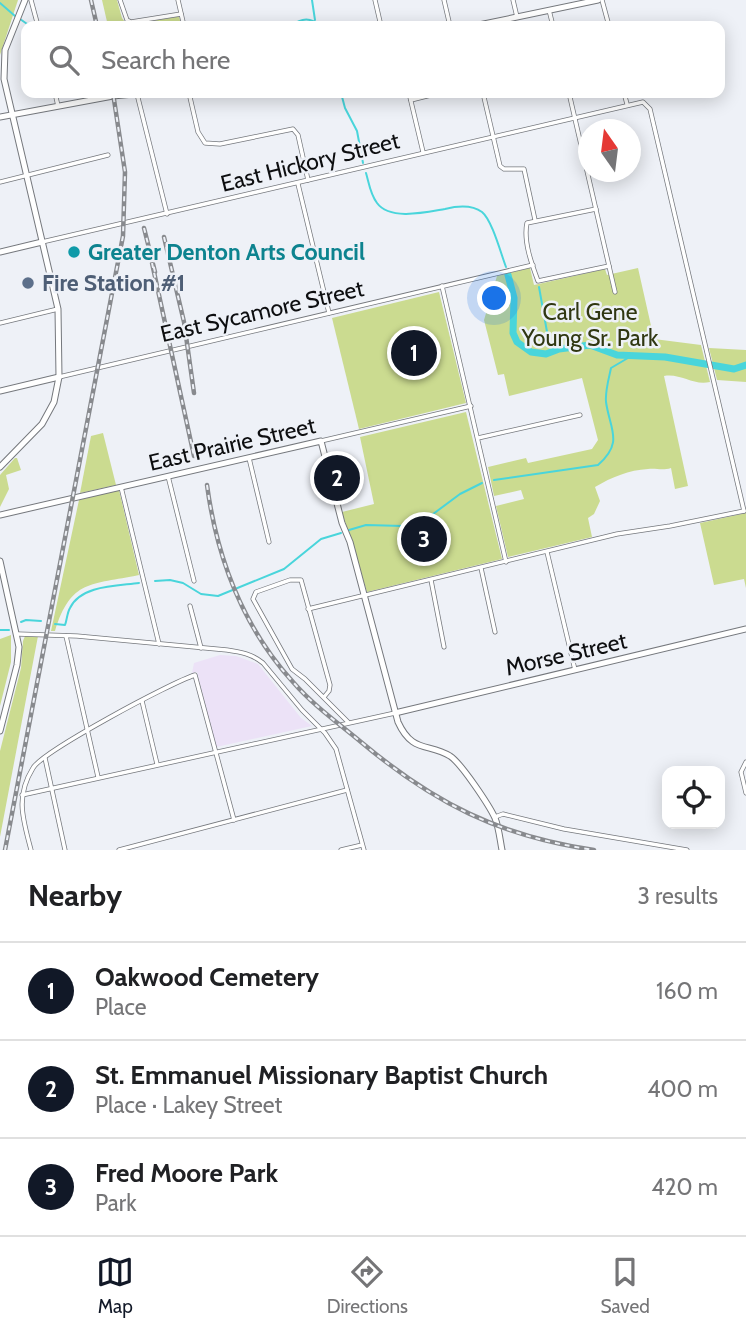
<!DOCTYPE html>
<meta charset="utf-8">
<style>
:root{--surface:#fff;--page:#f6f6f6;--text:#202124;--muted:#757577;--line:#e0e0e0;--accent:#111827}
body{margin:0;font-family:Cabin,sans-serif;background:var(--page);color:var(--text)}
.controls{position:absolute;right:21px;bottom:21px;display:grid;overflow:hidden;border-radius:14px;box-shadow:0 4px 18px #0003}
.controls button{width:63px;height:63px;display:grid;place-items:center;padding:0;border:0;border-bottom:2px solid var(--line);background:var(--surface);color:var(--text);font:35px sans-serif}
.compass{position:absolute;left:578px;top:119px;width:63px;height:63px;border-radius:50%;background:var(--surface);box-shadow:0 4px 18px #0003;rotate:346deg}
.you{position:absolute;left:495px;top:299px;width:24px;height:24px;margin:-18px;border:5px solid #fff;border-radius:50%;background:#1a73e8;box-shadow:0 0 0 10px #1a73e833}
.badge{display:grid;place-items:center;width:46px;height:46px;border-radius:50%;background:var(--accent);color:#fff;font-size:23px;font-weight:700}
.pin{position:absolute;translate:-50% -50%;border:4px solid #fff;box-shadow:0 2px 7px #0006}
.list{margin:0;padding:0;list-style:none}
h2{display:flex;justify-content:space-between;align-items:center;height:91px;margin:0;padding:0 28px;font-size:30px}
h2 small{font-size:23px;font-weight:400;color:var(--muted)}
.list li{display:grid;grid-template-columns:46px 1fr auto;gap:21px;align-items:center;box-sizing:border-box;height:98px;padding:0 28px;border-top:2px solid var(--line)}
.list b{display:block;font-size:26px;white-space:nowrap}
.list p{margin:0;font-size:23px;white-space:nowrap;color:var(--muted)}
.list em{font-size:23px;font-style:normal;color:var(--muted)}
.icon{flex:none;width:38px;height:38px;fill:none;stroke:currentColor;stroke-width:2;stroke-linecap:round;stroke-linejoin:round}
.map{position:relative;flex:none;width:746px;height:850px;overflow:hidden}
.search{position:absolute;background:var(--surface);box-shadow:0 4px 18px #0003;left:21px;right:21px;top:21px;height:77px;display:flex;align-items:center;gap:18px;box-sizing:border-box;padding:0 24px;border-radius:14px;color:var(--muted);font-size:26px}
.sheet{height:385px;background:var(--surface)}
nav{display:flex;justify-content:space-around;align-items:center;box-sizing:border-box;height:98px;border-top:2px solid var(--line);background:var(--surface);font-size:19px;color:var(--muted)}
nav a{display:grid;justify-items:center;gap:4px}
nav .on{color:var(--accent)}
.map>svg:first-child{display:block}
.education{fill:#ece2f7}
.green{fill:#cbdb90}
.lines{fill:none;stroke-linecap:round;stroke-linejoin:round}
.stream{stroke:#49d5db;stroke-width:2}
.river{stroke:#49d5db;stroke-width:7}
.street-casing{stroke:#75787d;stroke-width:5}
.secondary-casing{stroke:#75787d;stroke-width:7}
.street{stroke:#fff;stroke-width:3.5}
.secondary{stroke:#fff;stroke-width:5}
.rail-casing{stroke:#888a8e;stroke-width:4.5}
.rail{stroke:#eef1f7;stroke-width:2;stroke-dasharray:5;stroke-linecap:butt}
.culture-dot{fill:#0f9aa8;stroke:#eef1f7;stroke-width:2.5}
.service-dot{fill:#5c6f8a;stroke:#eef1f7;stroke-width:2.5}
.labels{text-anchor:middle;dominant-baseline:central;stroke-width:5;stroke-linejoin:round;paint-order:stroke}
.street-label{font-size:23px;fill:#0d0e10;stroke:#eef1f7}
.culture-label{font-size:23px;font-weight:bold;fill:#0d838f;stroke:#eef1f7;text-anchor:start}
.service-label{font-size:23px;font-weight:bold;fill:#4e5e75;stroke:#eef1f7;text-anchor:start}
.park-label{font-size:23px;fill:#303711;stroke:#eef1f7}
</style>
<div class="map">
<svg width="746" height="850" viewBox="0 0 746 850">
<rect width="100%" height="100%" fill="#eef1f7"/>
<polygon class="education" points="220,655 236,656 258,664 301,718 312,726 216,747 197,672 192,673 194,663"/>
<g class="green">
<polygon points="0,0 18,0 0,55"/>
<polygon points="102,0 117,0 122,18 127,25 176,17 179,17 182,26 108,26"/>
<path d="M530,268l4,17 71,-16 2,6 31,-7 16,71 47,6 9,37c-17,4 -29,-9 -46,-6l24,110 -13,3 -4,-21c-9,3 -14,0 -23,1 -19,1 -36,8 -53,18l5,14 -6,13 -6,4 4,19 -84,20 -12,-51 28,-7 -3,-9 -27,6 -6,-29 38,-9 2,5 64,-14 6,-9 -16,-62 -73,18 -5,-22 -6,1 -14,-55 13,-44z"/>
<polygon points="439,292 466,403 359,429 332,318"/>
<polygon points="709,348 746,350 746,382 717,380"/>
<polygon points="466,412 502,559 367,592 342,512 374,504 360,437"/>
<polygon points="103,433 116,485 80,493 91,436"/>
<polygon points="15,458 17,458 21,470 6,475 9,489 0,507 0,475"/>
<path d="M119,490l20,85c-48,10 -68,4 -84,56h-4l28,-131z"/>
<polygon points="746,513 746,588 744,579 714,585 700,523"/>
<polygon points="11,635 11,662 0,706 0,639"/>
<polygon points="25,636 38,636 0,837 0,751 21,668 23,641"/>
</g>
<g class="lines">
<g class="stream">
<polyline points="312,0 315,20"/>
<polyline points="0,3 15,16"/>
<polyline points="20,19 30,26"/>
<path d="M291,26c10,-8 20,-9 29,0"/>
<polyline points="341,93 345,108 357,131 363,163"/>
<path d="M366,173c3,10 4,21 11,30 13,18 50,9 68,6 12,-3 26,-5 37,3 10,8 19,42 24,55"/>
<polyline points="539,287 549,343 554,350"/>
<path d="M494,480l104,-15c26,-23 12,-35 8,-63 -1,-11 3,-24 5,-34l22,-13"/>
<polyline points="349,530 366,525 403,526 421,523 460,494 482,483"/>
<polyline points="155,581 170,580 183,583 201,594 218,596 284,569 321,539 341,533"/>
<polyline points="21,622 26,620 41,621"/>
<path d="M55,624l10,1c2,-5 2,-12 5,-17 11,-23 48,-22 69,-25"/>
<polyline points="0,630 9,630"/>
</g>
<polyline class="river" points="508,275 514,298 513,333 517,342 531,352 546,354 559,349 590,345 617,355 665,357 734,369 746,365"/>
<defs>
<g id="street">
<polyline points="31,0 38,26"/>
<polyline points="120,0 127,20 131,22 181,14"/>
<polyline points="178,0 184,26"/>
<polyline points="375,0 381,26"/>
<polyline points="444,0 450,26"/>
<polyline points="513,0 517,17"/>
<polyline points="602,0 609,26"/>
<polyline points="549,10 553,26"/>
<polyline points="55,93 58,106"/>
<polyline points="189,93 198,132 205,143 220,144 293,129 298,135 308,180"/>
<polyline points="409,93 423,152"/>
<polyline points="483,93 500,166 504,169 524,169 535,220"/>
<polyline points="569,93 615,292"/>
<polyline points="624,93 627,104"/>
<polyline points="137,94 167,214"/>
<polyline points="411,100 439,93"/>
<polyline points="0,182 108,155"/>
<polyline points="298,184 329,313"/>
<path d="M596,209l-69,14c-4,18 5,42 11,58l71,-15"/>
<polyline points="42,242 643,102 650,109 744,511"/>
<polyline points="442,286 506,562"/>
<polyline points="0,323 58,309"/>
<polyline points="59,377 533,265"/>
<polyline points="478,438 580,415"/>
<polyline points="321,441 471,406"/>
<polyline points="249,458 269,542"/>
<polyline points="168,476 194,581"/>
<polyline points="121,487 159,644"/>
<polyline points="547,552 575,670"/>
<polyline points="481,568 495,632"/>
<polyline points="431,580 444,647"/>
<polyline points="190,606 201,648"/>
<polyline points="308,609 617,534 670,526 744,511"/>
<path d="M18,634l59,2 150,14c14,2 25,4 36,13l39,47 23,23 11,16 28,101"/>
<polyline points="66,636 98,777"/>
<polyline points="324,697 329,691 330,685 301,580 290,580 256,592 253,599 292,669 305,679 348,722"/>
<polyline points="142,701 157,764"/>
<polyline points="45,758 65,850"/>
<polyline points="746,762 741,772 746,793"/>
<polyline points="22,795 395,713"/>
<polyline points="495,817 503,814 564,829 687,850"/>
<path d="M31,850c-8,-31 -16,-53 2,-82 10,-17 139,-86 162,-93l39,145"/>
<polyline points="119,850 347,790"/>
<polyline points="341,850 362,845"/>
</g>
<g id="secondary">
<polyline points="474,26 598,0"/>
<polyline points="0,117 113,96 144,93"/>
<polyline points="0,252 42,242"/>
<polyline points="0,391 59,377"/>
<polyline points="0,467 42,424 54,402 59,377 58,309 4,79 5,50 25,0"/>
<path d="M0,515l321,-74 21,82 8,19 48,180c14,31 30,21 52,34 11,7 39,49 45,62 4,10 5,22 7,32"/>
<polyline points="0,561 19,647 17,665 0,731"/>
<polyline points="395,713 746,629"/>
</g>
</defs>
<use href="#street" class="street-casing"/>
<use href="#secondary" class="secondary-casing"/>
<use href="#street" class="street"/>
<use href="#secondary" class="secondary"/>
<defs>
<g id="rail">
<polyline points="91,0 97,26"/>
<polyline points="144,228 155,272"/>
<polyline points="164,237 184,322 194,393"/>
<polyline points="152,263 194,456"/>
<path d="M207,485c10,74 36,142 86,197 20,23 45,41 68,60 73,61 138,94 233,108"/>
<polyline points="5,850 123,236 125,172 113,93"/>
</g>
</defs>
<use href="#rail" class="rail-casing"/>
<use href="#rail" class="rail"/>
</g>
<circle class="culture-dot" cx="74" cy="252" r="7"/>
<circle class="service-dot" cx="28" cy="283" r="7"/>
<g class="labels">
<g class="street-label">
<text transform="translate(310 162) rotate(-14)">East Hickory Street</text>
<text transform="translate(262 311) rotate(-13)">East Sycamore Street</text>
<text transform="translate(232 444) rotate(-13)">East Prairie Street</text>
<text transform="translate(566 654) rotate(-13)">Morse Street</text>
</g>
<g class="culture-label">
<text x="88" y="252">Greater Denton Arts Council</text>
</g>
<g class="service-label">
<text x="42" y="283">Fire Station #1</text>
</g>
<g class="park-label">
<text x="590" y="312">Carl Gene<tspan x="590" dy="26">Young Sr. Park</tspan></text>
</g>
</g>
</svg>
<div class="controls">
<button><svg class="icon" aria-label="locate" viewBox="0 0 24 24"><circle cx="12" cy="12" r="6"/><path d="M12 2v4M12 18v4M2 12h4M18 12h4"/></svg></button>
</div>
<svg class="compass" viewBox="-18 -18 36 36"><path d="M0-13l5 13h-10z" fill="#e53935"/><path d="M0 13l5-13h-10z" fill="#757577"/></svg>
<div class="you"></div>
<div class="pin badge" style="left:414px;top:353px">1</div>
<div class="pin badge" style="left:337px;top:478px">2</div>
<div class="pin badge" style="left:424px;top:539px">3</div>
<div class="search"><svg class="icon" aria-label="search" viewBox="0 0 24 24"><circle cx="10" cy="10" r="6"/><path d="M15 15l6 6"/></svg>Search here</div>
</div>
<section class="sheet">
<h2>Nearby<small>3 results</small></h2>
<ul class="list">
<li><span class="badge">1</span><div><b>Oakwood Cemetery</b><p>Place</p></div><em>160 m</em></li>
<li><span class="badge">2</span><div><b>St. Emmanuel Missionary Baptist Church</b><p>Place · Lakey Street</p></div><em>400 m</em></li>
<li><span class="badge">3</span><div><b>Fred Moore Park</b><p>Park</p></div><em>420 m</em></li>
</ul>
</section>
<nav>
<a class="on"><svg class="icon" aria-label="map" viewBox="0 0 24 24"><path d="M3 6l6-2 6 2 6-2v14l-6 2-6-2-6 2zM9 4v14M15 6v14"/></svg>Map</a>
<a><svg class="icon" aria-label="directions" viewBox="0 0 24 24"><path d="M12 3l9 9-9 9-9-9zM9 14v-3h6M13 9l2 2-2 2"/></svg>Directions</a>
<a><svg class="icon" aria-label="saved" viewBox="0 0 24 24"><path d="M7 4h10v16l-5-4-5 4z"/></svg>Saved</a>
</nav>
